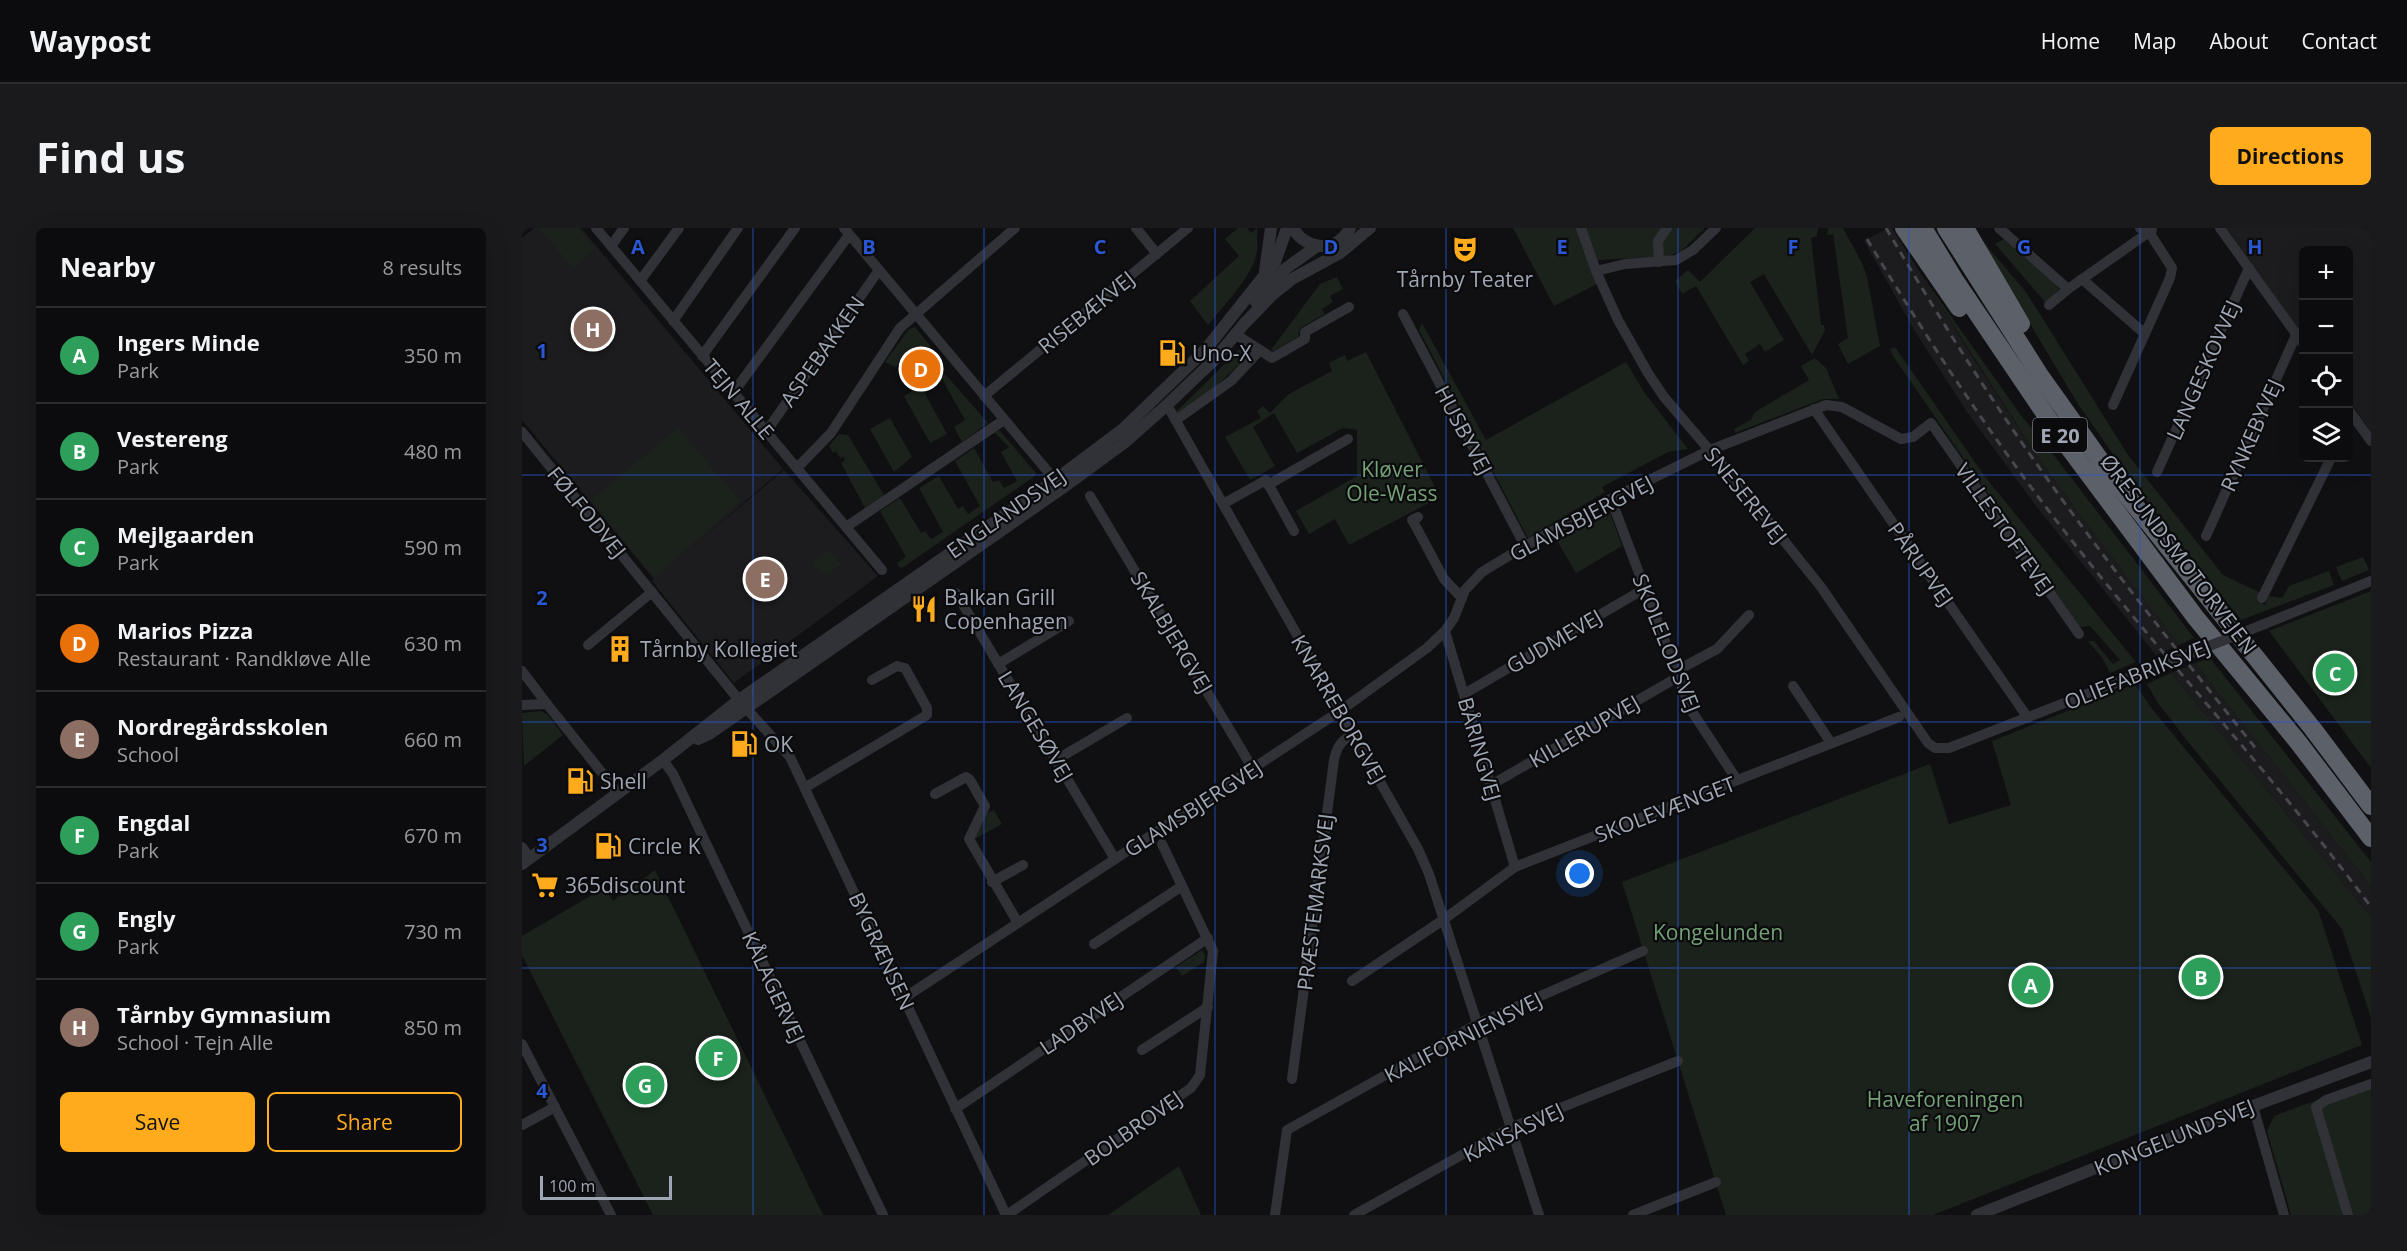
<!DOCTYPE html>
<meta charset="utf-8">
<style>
:root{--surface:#0c0c0e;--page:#1a1a1c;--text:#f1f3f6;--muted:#9a9b9e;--line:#2c2c2e;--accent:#ffab1b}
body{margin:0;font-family:"Open Sans",sans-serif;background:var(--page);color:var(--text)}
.controls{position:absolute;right:18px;top:18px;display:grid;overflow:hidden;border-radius:9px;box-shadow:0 6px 24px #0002}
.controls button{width:54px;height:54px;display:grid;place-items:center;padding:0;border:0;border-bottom:2px solid var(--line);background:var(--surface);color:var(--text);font:30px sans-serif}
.scale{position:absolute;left:18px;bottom:15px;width:132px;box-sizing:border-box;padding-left:6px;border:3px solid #a0a7b4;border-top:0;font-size:16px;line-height:21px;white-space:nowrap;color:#a0a7b4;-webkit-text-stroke:4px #0b0b0d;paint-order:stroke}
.you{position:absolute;left:1058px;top:646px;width:21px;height:21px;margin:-15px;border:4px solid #fff;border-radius:50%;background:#1a73e8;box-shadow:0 0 0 9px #1a73e833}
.badge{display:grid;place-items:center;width:39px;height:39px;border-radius:50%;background:var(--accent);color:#fff;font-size:20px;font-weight:700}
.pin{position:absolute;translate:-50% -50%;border:3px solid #fff;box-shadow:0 2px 6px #0006}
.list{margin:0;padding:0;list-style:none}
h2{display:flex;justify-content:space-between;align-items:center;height:78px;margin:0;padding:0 24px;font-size:26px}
h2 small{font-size:20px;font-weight:400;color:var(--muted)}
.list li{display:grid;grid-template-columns:39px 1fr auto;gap:18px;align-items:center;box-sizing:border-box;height:96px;padding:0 24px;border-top:2px solid var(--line)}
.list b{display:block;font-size:22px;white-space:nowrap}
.list p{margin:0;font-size:20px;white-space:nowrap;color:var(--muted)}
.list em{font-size:20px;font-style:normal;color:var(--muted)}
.actions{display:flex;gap:12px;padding:18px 24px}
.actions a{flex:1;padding:14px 0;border:2px solid var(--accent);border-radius:9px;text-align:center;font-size:21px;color:var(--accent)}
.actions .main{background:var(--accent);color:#111}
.icon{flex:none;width:33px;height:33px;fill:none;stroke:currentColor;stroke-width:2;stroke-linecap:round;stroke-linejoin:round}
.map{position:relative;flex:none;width:1849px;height:987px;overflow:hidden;border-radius:9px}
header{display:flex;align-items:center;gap:36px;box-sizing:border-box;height:84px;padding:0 30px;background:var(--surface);border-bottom:2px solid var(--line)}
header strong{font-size:28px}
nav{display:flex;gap:33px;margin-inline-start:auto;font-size:21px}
.intro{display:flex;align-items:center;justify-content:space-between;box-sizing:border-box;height:144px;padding:0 36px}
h1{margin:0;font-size:42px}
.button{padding:15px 27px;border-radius:9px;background:var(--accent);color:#111;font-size:21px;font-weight:700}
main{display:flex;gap:36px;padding:0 36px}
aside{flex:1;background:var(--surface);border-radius:9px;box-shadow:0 6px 24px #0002}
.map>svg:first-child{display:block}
.built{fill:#1c1c1f}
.green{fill:#1a221b}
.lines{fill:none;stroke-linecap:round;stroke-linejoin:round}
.minor{stroke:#313237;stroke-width:10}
.tertiary{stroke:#313237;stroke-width:12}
.motorway{stroke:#5c6069;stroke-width:18}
.rail{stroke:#46484e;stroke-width:3;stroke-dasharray:8 6;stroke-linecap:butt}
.minor-bridge{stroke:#313237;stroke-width:10}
.grid{fill:none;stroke:#2a57d4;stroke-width:1.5;stroke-opacity:0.55}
.labels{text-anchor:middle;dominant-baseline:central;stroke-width:4.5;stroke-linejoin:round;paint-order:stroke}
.shield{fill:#0b0b0d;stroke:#737882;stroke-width:1.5}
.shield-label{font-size:20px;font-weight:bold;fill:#a0a7b4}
.poi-label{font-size:21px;fill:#a0a7b4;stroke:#0b0b0d;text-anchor:start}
.street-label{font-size:21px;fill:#a0a7b4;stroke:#0b0b0d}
.park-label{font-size:21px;fill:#74a176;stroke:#0b0b0d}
.grid-label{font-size:20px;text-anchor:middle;font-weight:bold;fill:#2a57d4;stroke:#0b0b0d;stroke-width:4.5;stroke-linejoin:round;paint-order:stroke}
</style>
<header>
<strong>Waypost</strong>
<nav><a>Home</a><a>Map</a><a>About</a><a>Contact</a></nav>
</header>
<div class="intro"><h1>Find us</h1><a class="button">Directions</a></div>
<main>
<aside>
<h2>Nearby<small>8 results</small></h2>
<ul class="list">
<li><span class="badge" style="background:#2e9e5b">A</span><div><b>Ingers Minde</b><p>Park</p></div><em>350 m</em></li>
<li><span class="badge" style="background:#2e9e5b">B</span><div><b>Vestereng</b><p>Park</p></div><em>480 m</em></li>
<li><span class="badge" style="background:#2e9e5b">C</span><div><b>Mejlgaarden</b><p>Park</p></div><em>590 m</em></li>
<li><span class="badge" style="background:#e8710a">D</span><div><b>Marios Pizza</b><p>Restaurant · Randkløve Alle</p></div><em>630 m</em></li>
<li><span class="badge" style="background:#8d6e63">E</span><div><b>Nordregårdsskolen</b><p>School</p></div><em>660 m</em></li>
<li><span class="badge" style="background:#2e9e5b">F</span><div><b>Engdal</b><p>Park</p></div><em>670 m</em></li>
<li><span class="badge" style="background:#2e9e5b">G</span><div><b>Engly</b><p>Park</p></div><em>730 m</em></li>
<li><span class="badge" style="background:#8d6e63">H</span><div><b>Tårnby Gymnasium</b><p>School · Tejn Alle</p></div><em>850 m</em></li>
</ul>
<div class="actions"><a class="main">Save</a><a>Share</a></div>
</aside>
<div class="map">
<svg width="1849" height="987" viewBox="0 0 1849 987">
<rect width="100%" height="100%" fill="#101012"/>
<g class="built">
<polygon points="12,0 59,0 261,241 169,320 262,242 356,348 212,455 130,353 132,351 0,192 0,10"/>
<polygon points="1366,0 1370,0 1377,11 1448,125 1515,228 1557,286 1657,417 1634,427 1514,278 1445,184 1394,105 1342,13"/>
<polygon points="1705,0 1849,0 1849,204 1827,172 1826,22 1782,22 1781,108"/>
<polygon points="1673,435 1849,658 1849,689 1649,445"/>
</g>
<g class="green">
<polygon points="17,0 56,0 73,21 51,40"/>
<path d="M716,0h9l4,5 6,-5c0,8 1,16 0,23 -3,24 -34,55 -49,74l-18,-24 49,-45 -14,-17z"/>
<polygon points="991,0 1183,0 1159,23 1146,28 1077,32 1072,35 1079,54 1032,78"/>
<polygon points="1233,0 1296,0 1295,8 1289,10 1299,97 1302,97 1303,102 1290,127 1242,46 1228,54 1262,112 1243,124 1238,116 1223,126 1227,133 1221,137 1174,58 1160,66 1153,53 1166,42 1178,54"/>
<polygon points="1306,0 1321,0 1340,35 1345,49 1358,118 1326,136 1316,116 1326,110 1311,6 1305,7"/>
<polygon points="1453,4 1504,64 1606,227 1701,347 1739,365 1735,373 1743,377 1747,368 1760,370 1767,358 1807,343 1812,357 1719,392 1614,259 1556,176"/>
<polygon points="1482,11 1533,55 1537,61 1524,75 1473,16"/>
<polygon points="1392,36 1501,190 1518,209 1672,410 1657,417 1557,286 1515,228"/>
<polygon points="815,49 821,61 808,68 811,74 800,81 803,86 778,100 776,109 751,123 749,122 798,56"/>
<polygon points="900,95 964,212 1104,134 1122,164 1166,221 1146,224 1080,259 1083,264 1006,310 897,102"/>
<polygon points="393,99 409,119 373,139 363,134 387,101"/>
<polygon points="722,117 728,126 693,159 656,185 654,184"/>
<polygon points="1373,119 1464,250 1614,434 1588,445 1581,431 1566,413 1572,413 1591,436 1598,432 1568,398 1558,399 1371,128 1368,121"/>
<polygon points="844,124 918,269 827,317 813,291 787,306 774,283 835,248 835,202 821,200 775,225 752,185 731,199 753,238 728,252 703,209 739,190 735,183 741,178 748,185 767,166 810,143 807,135 823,127 825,133"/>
<polygon points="1293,130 1304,140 1317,171 1301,171 1213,205 1212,201 1229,192 1233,184 1287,152 1279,138"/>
<polygon points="423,146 466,195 440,214 432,199 443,192 419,149"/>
<polygon points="399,158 425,206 408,215 382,168"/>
<polygon points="368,190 390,229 372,244 348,201"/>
<polygon points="156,200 218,273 132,350 69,272"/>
<polygon points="475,202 478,203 514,245 513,248 380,340 377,339 375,335 384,329 358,283 378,270 399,305 403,303 409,311 421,304 397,260 417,248 436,281 441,278 446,286 458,278 433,233 452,220 471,254 477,252 482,260 495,253 479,224 487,219 472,204"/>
<polygon points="317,206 326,207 362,267 343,280 319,235 323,233 322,229 318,230 314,223 311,225 307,218"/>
<polygon points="1084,283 1088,285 1100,318 1054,345 1034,311"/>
<polygon points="306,322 319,336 306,346 298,344 290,335"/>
<polygon points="1841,329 1847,342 1820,353 1814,339"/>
<polygon points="1849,363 1849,540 1747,403"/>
<polygon points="1688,430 1849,634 1849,658 1673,435"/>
<polygon points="1649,445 1849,689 1849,790 1820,701 1667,515 1636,475 1625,456"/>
<polygon points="1613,456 1631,482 1796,682 1840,817 1411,987 1204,987 1100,654 1408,536 1427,596 1489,577 1470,513"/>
<polygon points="19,483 26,487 41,507 2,538 0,485"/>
<polygon points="472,582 480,596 451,612 465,585"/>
<polygon points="133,642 301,987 131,987 0,727 0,708 82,660 91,673"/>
<polygon points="680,722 683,727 682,734 660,748 654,739"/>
<polygon points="1849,852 1849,987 1769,987 1745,903 1752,888"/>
<polygon points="657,938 679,987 586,987"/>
</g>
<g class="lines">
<g class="minor">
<polyline points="74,0 360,342"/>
<polyline points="322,0 533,252"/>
<polyline points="614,0 635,26"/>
<polyline points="1059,0 1074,43 1096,92 1126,145 1142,169 1220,260 1299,359 1406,515 1413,520 1427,520 1619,445"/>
<polyline points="1477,0 1546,61"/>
<polyline points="1698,0 1782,117"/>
<polyline points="89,18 102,0"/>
<polyline points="1137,34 1136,13 1145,0"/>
<polyline points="1074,43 1103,36 1154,32 1171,22 1194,0"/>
<polyline points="1560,51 1623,106"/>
<polyline points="118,53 157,0"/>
<polyline points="1527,77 1546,61 1630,2"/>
<polyline points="881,86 1003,318"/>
<polyline points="151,93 216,0"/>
<polyline points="738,122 750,130 783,111 783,104 827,79"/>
<polyline points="180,128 273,0"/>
<polyline points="211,165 327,7"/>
<polyline points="462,168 666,0"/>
<polyline points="645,177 896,621 907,646 1017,987"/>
<polyline points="1591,177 1648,50 1650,40 1627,4 1618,0"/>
<polyline points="1292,181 1506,490"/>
<polyline points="1826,181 1849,213"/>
<polyline points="654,192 709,153 738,122 713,106"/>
<polyline points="0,204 217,472 268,529 484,987"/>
<polyline points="244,204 357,42"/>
<polyline points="275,240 309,205 378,100 493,0"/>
<polyline points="1635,244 1727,40"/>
<polyline points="746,257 826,211"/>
<polyline points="568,268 731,541"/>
<polyline points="1089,271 1165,472 1171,485 1215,552"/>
<polyline points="701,276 744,252 772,303"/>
<polyline points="896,289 890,292 892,295 922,351 940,370"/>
<polyline points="324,299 482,192"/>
<polyline points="1684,308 1774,107"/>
<polyline points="434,365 593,631"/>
<polyline points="1740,370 1809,230"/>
<polyline points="1740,397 1849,353"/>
<polyline points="923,403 993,639"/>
<polyline points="66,417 130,364"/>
<polyline points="476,436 547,393"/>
<polyline points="0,443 25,476"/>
<polyline points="1154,443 1195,421 1227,387"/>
<polyline points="1271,458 1309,515"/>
<polyline points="942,466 1122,361"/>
<polyline points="0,477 25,476 96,565"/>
<polyline points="141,532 151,546 361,987"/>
<polyline points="534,532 605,490"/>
<polyline points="969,557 1156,449"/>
<polyline points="284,559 405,487 405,480 383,440 375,438 350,452"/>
<polyline points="413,566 444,549 448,552 463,578 447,611 496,695"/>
<polyline points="0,619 8,630"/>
<polyline points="470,654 501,637"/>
<polyline points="572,716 660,658"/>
<polyline points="830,753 921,692 993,639 1377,489"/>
<polyline points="382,770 818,483 905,420 923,403 932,390 943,362 960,344 1003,318 1089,271 1188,222 1304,177 1320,179 1379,211 1391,209 1409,195 1557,406"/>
<polyline points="0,816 89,987"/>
<polyline points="620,822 686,779"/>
<path d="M770,851l42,-319c3,-14 7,-19 19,-26"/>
<polyline points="1731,878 1762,987"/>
<polyline points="433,881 686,710"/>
<polyline points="0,897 33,879"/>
<polyline points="485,987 669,860 678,847 691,723 640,616"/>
<polyline points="753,987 765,902 955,796 1121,723"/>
<polyline points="832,987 988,900 1156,833"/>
<polyline points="1111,987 1194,954"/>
<polyline points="1826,987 1794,879 1804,872 1849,856"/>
</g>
<g class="tertiary">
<path d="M771,0c13,23 44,25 57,0"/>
<polyline points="743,43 749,0"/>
<polyline points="734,74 763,41 795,18"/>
<polyline points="176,511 187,506 546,256 602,215 645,177 692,132 722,96 751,66 770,51 818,25 848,0"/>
<polyline points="0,636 141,532 217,472 533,252 601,201 684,121 753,34 765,0"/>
<polyline points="1455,987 1720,882 1849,834"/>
</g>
<g class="motorway">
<polyline points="1382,0 1437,80"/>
<polyline points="1401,0 1432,51 1536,205 1674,390 1776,514 1849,610"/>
<polyline points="1424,0 1519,149 1591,250 1791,501 1849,578"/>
<polyline points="1443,0 1499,96"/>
</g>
<g class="rail">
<path d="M1364,0c53,90 109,179 170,263 64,89 133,174 201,259"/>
<path d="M1345,11c63,105 130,207 206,303 97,124 205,239 298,365"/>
</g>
<polyline class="minor-bridge" points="1619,445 1740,397"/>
</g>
<path class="grid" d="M231,0v987M462,0v987M693,0v987M924,0v987M1156,0v987M1387,0v987M1618,0v987M0,247h1849M0,494h1849M0,740h1849"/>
<defs>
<symbol id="theatre-bare" viewBox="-9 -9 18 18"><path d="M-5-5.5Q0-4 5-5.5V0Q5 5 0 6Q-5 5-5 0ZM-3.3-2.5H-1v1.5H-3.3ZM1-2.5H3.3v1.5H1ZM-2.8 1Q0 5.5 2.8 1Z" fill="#ffab1b" stroke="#0b0b0d" stroke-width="2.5" paint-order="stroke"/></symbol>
<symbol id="fuel-bare" viewBox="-9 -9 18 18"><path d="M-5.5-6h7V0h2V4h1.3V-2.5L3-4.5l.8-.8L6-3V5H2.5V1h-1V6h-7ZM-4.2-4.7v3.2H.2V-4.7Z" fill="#ffab1b" stroke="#0b0b0d" stroke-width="2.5" paint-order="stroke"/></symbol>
<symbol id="restaurant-bare" viewBox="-9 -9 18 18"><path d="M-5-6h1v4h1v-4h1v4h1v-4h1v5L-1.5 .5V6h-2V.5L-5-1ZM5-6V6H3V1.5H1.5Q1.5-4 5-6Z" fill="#ffab1b" stroke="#0b0b0d" stroke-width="2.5" paint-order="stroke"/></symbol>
<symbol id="building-bare" viewBox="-9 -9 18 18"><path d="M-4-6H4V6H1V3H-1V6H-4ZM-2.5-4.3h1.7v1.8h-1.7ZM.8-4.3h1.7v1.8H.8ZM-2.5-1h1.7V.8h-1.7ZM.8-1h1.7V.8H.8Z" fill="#ffab1b" stroke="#0b0b0d" stroke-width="2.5" paint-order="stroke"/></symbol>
<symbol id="supermarket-bare" viewBox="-9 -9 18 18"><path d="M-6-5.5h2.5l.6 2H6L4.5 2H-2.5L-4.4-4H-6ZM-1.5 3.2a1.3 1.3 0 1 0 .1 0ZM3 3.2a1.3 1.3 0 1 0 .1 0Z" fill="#ffab1b" stroke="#0b0b0d" stroke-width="2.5" paint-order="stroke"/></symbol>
</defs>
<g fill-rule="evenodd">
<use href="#theatre-bare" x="924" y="2" width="38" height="38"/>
<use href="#fuel-bare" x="631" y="106" width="38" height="38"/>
<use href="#restaurant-bare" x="383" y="362" width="38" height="38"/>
<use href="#building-bare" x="79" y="402" width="38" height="38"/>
<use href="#fuel-bare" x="203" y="497" width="38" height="38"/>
<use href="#fuel-bare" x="39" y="534" width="38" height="38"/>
<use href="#fuel-bare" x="67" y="599" width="38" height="38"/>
<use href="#supermarket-bare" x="4" y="638" width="38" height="38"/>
</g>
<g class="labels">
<rect class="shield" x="1511" y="190" width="54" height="34" rx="4.5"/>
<g class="shield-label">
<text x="1538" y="207">E 20</text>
</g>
<g class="poi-label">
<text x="943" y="51" text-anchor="middle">Tårnby Teater</text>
<text x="670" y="125">Uno-X</text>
<text x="422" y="369">Balkan Grill<tspan x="422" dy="24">Copenhagen</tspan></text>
<text x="118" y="421">Tårnby Kollegiet</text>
<text x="242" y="516">OK</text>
<text x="78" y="553">Shell</text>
<text x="106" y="618">Circle K</text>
<text x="43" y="657">365discount</text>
</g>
<g class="street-label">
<text transform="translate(564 84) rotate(-39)">RISEBÆKVEJ</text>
<text transform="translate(300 123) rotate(-55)">ASPEBAKKEN</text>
<text transform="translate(1681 142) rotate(-66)">LANGESKOVVEJ</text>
<text transform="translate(217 171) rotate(50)">TEJN ALLE</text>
<text transform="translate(942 202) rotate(62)">HUSBYVEJ</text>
<text transform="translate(1729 207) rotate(-66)">RYNKEBYVEJ</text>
<text transform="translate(1224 267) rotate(51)">SNESEREVEJ</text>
<text transform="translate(65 284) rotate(51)">FØLFODVEJ</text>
<text transform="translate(484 285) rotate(-35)">ENGLANDSVEJ</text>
<text transform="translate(1059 290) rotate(-28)">GLAMSBJERGVEJ</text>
<text transform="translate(1483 301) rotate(55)">VILLESTOFTEVEJ</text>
<text transform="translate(1657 326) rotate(53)">ØRESUNDSMOTORVEJEN</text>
<text transform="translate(1399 336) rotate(55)">PÅRUPVEJ</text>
<text transform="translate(650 404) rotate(59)">SKALBJERGVEJ</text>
<text transform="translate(1032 413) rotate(-30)">GUDMEVEJ</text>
<text transform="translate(1145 415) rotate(68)">SKOLELODSVEJ</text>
<text transform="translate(1615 446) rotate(-22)">OLIEFABRIKSVEJ</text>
<text transform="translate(817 481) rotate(60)">KNARREBORGVEJ</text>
<text transform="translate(514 498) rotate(59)">LANGESØVEJ</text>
<text transform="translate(1062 503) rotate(-30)">KILLERUPVEJ</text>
<text transform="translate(958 521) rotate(74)">BÅRINGVEJ</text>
<text transform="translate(671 580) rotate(-33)">GLAMSBJERGVEJ</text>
<text transform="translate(1143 581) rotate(-21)">SKOLEVÆNGET</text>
<text transform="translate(793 674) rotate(-83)">PRÆSTEMARKSVEJ</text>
<text transform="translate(360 723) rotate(65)">BYGRÆNSEN</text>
<text transform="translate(252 759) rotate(65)">KÅLAGERVEJ</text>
<text transform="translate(559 795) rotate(-34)">LADBYVEJ</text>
<text transform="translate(941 809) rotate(-27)">KALIFORNIENSVEJ</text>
<text transform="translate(611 900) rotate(-35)">BOLBROVEJ</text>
<text transform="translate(991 904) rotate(-26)">KANSASVEJ</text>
<text transform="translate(1652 909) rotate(-22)">KONGELUNDSVEJ</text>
</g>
<g class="park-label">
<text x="870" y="241">Kløver<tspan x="870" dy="24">Ole-Wass</tspan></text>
<text x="1196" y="704">Kongelunden</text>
<text x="1423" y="871">Haveforeningen<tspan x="1423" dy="24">af 1907</tspan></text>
</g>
</g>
<g class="grid-label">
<text x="116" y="26">A</text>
<text x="347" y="26">B</text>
<text x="578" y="26">C</text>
<text x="809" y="26">D</text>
<text x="1040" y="26">E</text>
<text x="1271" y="26">F</text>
<text x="1502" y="26">G</text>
<text x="1733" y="26">H</text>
<text x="20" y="130">1</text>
<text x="20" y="377">2</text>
<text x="20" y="624">3</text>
<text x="20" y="870">4</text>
</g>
</svg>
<div class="controls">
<button>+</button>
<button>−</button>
<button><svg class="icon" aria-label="locate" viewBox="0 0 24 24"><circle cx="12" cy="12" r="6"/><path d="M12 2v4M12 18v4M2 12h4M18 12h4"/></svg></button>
<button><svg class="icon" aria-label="layers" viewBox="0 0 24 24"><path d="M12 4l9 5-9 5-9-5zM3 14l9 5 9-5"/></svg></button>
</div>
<div class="scale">100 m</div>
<div class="you"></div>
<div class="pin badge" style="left:1509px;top:757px;background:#2e9e5b">A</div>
<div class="pin badge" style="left:1679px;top:749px;background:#2e9e5b">B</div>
<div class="pin badge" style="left:1813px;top:445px;background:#2e9e5b">C</div>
<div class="pin badge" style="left:399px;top:141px;background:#e8710a">D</div>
<div class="pin badge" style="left:243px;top:351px;background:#8d6e63">E</div>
<div class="pin badge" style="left:196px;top:830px;background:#2e9e5b">F</div>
<div class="pin badge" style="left:123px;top:857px;background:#2e9e5b">G</div>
<div class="pin badge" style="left:71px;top:101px;background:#8d6e63">H</div>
</div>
</main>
